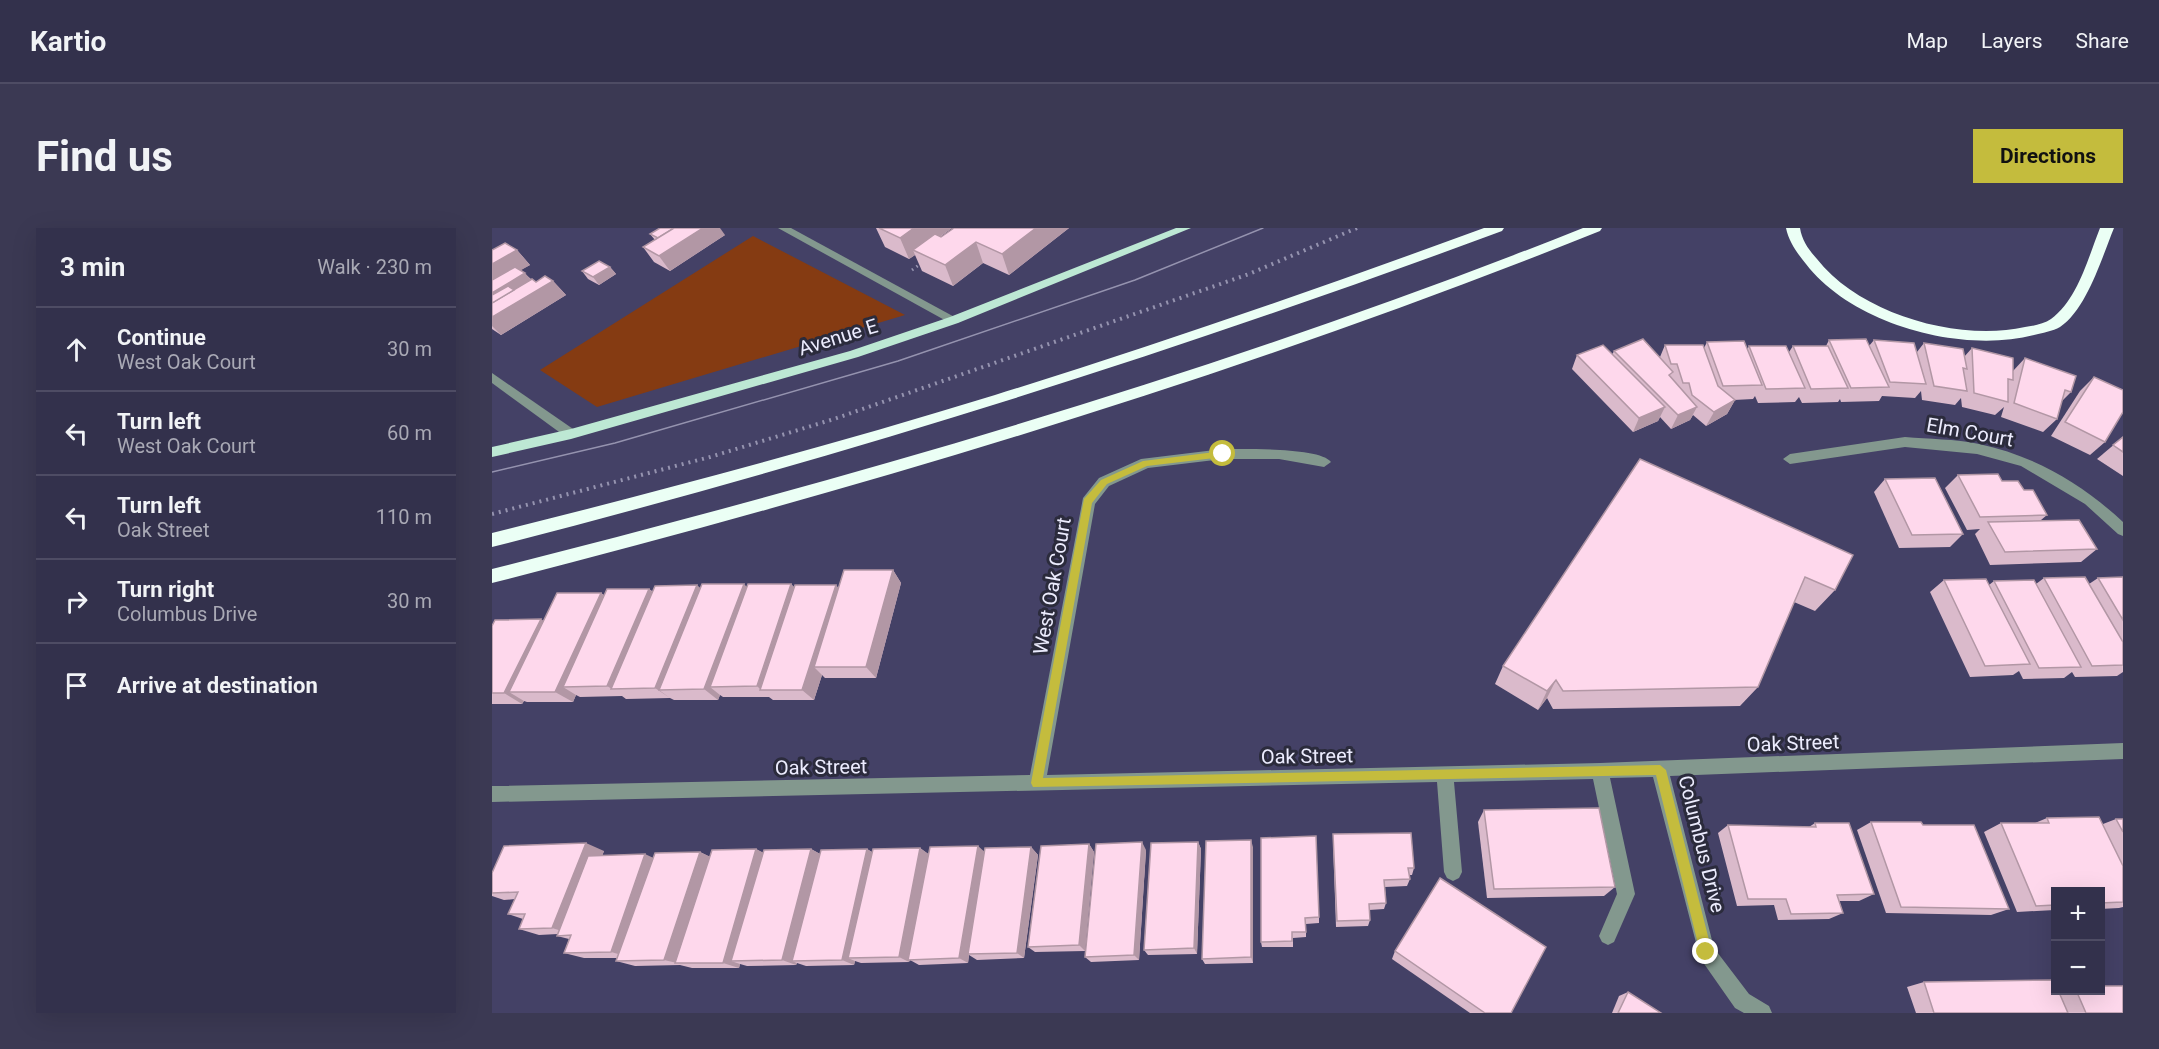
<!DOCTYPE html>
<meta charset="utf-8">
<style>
:root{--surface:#33314c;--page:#3b3953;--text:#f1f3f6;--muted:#a9a9b5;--line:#4e4c64;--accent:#c4bc3d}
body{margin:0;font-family:Roboto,sans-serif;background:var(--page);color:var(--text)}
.controls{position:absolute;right:18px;bottom:18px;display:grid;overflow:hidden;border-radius:0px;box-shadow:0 6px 24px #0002}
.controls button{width:54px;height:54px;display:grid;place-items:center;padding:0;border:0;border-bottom:2px solid var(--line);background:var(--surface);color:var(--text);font:30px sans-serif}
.stop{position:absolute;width:18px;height:18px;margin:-14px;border:4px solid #c4bc3d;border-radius:50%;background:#fff}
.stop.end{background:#c4bc3d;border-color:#fff;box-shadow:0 2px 6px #0008}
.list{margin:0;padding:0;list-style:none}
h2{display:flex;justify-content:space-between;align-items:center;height:78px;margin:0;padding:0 24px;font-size:26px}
h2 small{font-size:20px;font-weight:400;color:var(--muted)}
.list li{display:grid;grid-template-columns:39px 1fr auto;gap:18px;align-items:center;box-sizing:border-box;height:84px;padding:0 24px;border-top:2px solid var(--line)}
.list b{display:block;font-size:22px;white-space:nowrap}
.list p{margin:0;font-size:20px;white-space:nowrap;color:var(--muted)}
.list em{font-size:20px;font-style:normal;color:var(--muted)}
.icon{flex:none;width:33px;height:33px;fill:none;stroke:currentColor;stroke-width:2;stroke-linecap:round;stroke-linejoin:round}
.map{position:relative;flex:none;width:1631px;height:785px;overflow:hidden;border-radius:0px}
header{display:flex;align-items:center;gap:36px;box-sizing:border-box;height:84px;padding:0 30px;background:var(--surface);border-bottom:2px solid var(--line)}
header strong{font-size:28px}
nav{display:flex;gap:33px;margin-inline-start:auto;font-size:21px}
.intro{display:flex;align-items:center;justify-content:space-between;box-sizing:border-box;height:144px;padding:0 36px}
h1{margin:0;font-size:42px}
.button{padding:15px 27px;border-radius:0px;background:var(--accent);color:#111;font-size:21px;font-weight:700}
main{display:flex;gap:36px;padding:0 36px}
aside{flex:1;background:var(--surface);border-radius:0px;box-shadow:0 6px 24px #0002}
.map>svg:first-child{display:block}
.green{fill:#853b12}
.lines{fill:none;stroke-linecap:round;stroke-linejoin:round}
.path{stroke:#9896b2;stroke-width:3;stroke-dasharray:1.5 4;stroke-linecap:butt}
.minor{fill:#83988e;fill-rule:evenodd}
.major{fill:#bde8d4;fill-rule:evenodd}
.highway{fill:#ebfff5;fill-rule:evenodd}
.tram{stroke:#9593af;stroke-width:1.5}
.rail{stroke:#9593af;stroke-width:4;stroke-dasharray:2 5;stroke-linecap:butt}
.wall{fill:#dabacb}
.shaded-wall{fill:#b297a5}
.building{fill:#fed8ec;stroke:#b297a5;stroke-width:1.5}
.route{fill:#c4bc3d}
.labels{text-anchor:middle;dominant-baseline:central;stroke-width:6;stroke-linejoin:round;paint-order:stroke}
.street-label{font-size:20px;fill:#ececfe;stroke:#2b2b3c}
</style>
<header>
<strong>Kartio</strong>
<nav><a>Map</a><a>Layers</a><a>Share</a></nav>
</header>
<div class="intro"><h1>Find us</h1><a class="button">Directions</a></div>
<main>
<aside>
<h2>3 min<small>Walk · 230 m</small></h2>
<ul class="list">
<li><svg class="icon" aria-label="ahead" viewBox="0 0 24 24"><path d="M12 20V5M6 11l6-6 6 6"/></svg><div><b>Continue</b><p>West Oak Court</p></div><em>30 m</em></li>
<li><svg class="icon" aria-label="left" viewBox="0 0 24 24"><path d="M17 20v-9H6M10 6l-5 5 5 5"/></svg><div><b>Turn left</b><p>West Oak Court</p></div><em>60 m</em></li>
<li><svg class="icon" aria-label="left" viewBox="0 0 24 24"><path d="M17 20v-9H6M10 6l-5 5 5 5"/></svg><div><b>Turn left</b><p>Oak Street</p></div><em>110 m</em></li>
<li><svg class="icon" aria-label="right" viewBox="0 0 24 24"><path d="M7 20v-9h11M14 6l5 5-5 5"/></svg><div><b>Turn right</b><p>Columbus Drive</p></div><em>30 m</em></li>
<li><svg class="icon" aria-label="arrive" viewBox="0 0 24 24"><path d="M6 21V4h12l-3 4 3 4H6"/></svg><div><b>Arrive at destination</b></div></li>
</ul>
</aside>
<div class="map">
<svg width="1631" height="785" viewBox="0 0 1631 785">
<rect width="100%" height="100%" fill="#444166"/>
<polygon class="green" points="261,8 413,87 105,179 48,142"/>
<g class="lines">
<polyline class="path" points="420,42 431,34"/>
<g class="minor">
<polygon points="286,0 299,0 468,92 466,95 458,95"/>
<polygon points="0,145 84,203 86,206 84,209 74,209 0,155"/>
<path d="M1413,209c24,2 50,2 74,7 56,12 102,39 144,78v14l-5,-2 -33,-30 -64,-38 -44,-12 -72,-7 -115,17 -7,-5 7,-5z"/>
<path d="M731,221c19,0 98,-2 108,13l-7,5 -45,-8h-56l-75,9 -39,18 -14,18 -48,271 553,-12 523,-20v16l-453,17 44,172 35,46 20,12 3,7h-28l-9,-5 -35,-50 -47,-181 -43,1 25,116 -21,48 -6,3 -6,-3 -3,-6 18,-42 -24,-115 -139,3 8,90 -3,6 -6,3 -6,-3 -3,-6 -7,-90 -945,20v-16l538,-11 53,-277 16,-20 42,-19z"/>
</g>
<polygon class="major" points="684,0 699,0 466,95 366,129 79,211 0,229 0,219 79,201 358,123 458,89"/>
<g class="highway">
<path d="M992,0h20l-2,3c-334,124 -665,228 -1010,316v-14c169,-42 337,-87 503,-138 165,-51 328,-108 489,-167z"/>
<path d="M1091,0h19l-2,3c-360,145 -733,256 -1108,352v-14c369,-93 737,-200 1091,-341z"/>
<path d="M1294,0h14c2,13 9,22 17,31 43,55 141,83 208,68 8,-1 19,-3 26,-8 27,-20 37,-61 49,-91h14c-12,29 -27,81 -54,99 -7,4 -18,6 -26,8 -73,19 -182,-11 -228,-71 -9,-11 -17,-22 -20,-36z"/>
</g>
<polyline class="tram" points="0,244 123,215 406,133 643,52 771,0"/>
<polyline class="rail" points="0,286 218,229 342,191 757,46 865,0"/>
</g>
<g class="wall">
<polygon points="384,0 460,0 448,9 449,9 510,0 577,0 517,47 491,35 461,58 430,43 423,27 417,31 393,19"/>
<polygon points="158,6 233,7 178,43 162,34 151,19 163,12"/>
<polygon points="0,22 25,22 38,37 28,42 39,51 44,54 61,53 74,67 9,107 0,101"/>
<polygon points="118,39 124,46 107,57 96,51 90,43"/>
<polygon points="1337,112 1377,118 1382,112 1425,124 1432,115 1472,129 1480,120 1521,143 1533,130 1579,164 1570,173 1565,191 1551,204 1509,189 1512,179 1503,187 1470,179 1469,170 1463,177 1430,172 1429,163 1423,170 1390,168 1387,173 1349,174 1348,171 1346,174 1310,175 1307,169 1303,174 1266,175 1263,168 1261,171 1242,172 1243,172 1235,186 1214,198 1201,187 1198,192 1179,201 1168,189 1166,193 1141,204 1080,141 1085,127 1120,127 1122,123 1168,129 1173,117 1212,120 1215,114 1255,122 1257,118 1297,124 1301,118 1334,118"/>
<polygon points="1602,149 1613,214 1598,227 1559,208 1588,163"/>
<polygon points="1631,209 1631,248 1605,231"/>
<polygon points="1148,231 1343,362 1323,383 1302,374 1266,459 1248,478 1061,481 1055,470 1046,482 1003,456 1011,438"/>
<polygon points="1466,247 1510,253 1532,262 1555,287 1549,292 1605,321 1589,334 1498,337 1483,306 1488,301 1475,302 1453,260"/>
<polygon points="1393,251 1471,306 1458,319 1407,320 1382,264"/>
<polygon points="401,342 409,355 384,450 333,450 330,447 322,472 281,472 277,469 231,469 228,467 226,472 182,472 178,470 134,471 130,468 88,469 84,467 81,474 35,474 32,473 30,476 0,476 0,398 51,393 109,365 112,367 157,361 160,363 208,360 255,359 299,356 302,359 344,357 346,360"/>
<polygon points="1631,349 1631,444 1625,448 1583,449 1580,444 1572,450 1531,451 1527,443 1521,447 1478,449 1438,364 1452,352 1497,357 1502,353 1544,356 1552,350 1597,356 1606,350"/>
<polygon points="992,582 1123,659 1112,668 995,670 986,594"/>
<polygon points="1555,590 1611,596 1624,591 1631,591 1631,679 1627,680 1608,681 1608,663 1563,663 1563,682 1525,684 1492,604 1509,595 1543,595"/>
<polygon points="1379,594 1431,597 1517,681 1499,687 1394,685 1365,602"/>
<polygon points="1323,595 1382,666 1367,673 1347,673 1351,685 1337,691 1286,692 1282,677 1245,678 1226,605 1236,597 1317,599"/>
<polygon points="841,606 922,640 920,647 917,647 918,651 915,658 893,659 894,675 892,681 877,682 878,692 876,698 844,699 841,614"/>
<polygon points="769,610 827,689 827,695 814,696 814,709 801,710 801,719 770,719 769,714"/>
<polygon points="706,614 709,621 705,726 656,727 652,722"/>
<polygon points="597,616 602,624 593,723 543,724 536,719"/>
<polygon points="539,619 546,627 532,730 485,732 477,727 476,735 427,737 418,732 417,734 369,735 363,733 362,737 314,738 305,735 304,737 255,738 248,736 247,740 200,740 188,737 143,738 124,733 126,730 92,730 72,725 77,711 65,708 66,706 47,707 27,701 31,691 16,686 23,671 12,672 0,668 0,645 112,623 110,628 161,630 208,624 218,629 264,621 271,625 319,621 328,626 375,621 380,624 428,620 436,626 492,624"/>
<polygon points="761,619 761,735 713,736 710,731"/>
<polygon points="654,622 647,732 599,734 593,729"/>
<polygon points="903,723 1019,785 978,785 900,731"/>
<polygon points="1432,754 1563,762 1608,762 1631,785 1424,785 1415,759"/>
<polygon points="1136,764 1169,785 1120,785 1127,768"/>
</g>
<g class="shaded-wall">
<polygon points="211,0 228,0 233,7 178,43 167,28"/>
<polygon points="422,0 460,0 426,24 421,22 423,27 417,31 408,10"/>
<polygon points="544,0 577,0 517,47 510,26"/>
<polygon points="484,14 491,35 461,58 453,37"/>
<polygon points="25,22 38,37 0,59 0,36"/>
<polygon points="118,39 124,46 107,57 101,49"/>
<polygon points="33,45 40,53 0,76 0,65"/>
<polygon points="61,53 74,67 9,107 0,98 0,82"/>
<polygon points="1243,172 1235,186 1214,198 1222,184"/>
<polygon points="1173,179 1166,193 1141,204 1147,190"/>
<polygon points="1205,179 1198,192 1179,201 1186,187"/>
<polygon points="401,342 409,355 384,450 374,439"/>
<polygon points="252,356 264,368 218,459 228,467 226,472 212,461"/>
<polygon points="299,356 310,368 269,462 265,458"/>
<polygon points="205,357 218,369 167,462 178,470 163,460"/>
<polygon points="344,357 354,369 322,439 330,447 322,472 310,462"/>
<polygon points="157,361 171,373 120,461 115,458"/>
<polygon points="109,365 124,377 71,459 84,467 81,474 63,464"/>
<polygon points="49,391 65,402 17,464 32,473 30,476 12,465"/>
<polygon points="1064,452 1055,470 1046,482 1055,463"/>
<polygon points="759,612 761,619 761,735 759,729"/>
<polygon points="650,614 654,622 647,732 642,727"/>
<polygon points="706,614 709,621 705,726 702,720"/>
<polygon points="94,615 112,623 80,706 60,700"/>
<polygon points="597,616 602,624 593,723 587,717"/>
<polygon points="486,618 494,625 476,726 477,727 476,735 467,730"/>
<polygon points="539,619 546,627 532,730 525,725"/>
<polygon points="428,620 438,627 417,734 407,729"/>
<polygon points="264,621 278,628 239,733 248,736 247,740 231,735"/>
<polygon points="319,621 332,628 300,733 305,735 304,737 290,732"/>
<polygon points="375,621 386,628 356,730 363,733 362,737 350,732"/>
<polygon points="208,624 223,631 185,735 172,732"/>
<polygon points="153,626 170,634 137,729 119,724"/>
</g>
<g class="building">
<polygon points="168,0 182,0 166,10 158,6"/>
<polygon points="182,0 211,0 167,28 151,19"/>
<polygon points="387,0 422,0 408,10"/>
<polygon points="462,0 544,0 510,26 484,14 453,37 421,22 443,6 449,9"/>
<polygon points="13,15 25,22 0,36 0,22"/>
<polygon points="107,33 118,39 101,49 90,43"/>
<polygon points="23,39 33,45 0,65 0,52"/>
<polygon points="53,48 61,53 0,89 0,75 40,51 44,54"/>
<polygon points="16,58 22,62 0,75 0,67"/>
<polygon points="1151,111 1181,144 1177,147 1205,179 1186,187 1122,123"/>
<polygon points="1374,111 1397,159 1359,160 1337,112"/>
<polygon points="1382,112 1422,115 1434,156 1398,154"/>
<polygon points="1252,113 1270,157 1231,158 1215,114"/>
<polygon points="1432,115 1471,121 1475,141 1471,140 1475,163 1442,158"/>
<polygon points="1111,117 1173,179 1147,190 1085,127"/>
<polygon points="1173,117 1211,117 1226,158 1243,172 1222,184 1200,167 1197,155 1191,155 1185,136 1179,136"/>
<polygon points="1257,118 1294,118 1313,160 1274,161"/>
<polygon points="1301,118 1336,118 1356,160 1319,161"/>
<polygon points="1480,120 1521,130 1521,152 1516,151 1516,174 1482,165"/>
<polygon points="1533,130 1584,148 1579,164 1573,162 1565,191 1522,175"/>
<polygon points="1602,149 1631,162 1631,184 1613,214 1573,194"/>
<polygon points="1631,209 1631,224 1621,217"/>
<polygon points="1148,231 1361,327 1343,362 1313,349 1266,459 1071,463 1064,452 1055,463 1011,438"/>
<polygon points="1506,246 1510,253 1526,253 1532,262 1541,262 1555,287 1488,289 1466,247"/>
<polygon points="1443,250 1471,306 1420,307 1393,251"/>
<polygon points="1587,292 1605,321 1513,324 1496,294"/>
<polygon points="352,342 401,342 374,439 322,439"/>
<polygon points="1593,349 1631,414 1631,437 1600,438 1552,350"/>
<polygon points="1631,349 1631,392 1606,350"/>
<polygon points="1494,351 1538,436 1493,438 1452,352"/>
<polygon points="1542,352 1589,439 1547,440 1502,353"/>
<polygon points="210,356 252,356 212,461 167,462"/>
<polygon points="256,356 299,356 265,458 218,459"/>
<polygon points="205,357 163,460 119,461 163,358"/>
<polygon points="303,357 344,357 310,462 268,462"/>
<polygon points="115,361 157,361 115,458 71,459"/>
<polygon points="65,365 109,365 63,464 17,464"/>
<polygon points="49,391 12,465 0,465 0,398 3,392"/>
<polygon points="1107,580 1123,659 1002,661 992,582"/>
<polygon points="1607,589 1631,638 1631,674 1608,675 1608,663 1563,663 1563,677 1544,678 1509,595 1557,595 1555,590"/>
<polygon points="1624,591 1631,591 1631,604"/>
<polygon points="1379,594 1429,594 1431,597 1482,597 1517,681 1409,679"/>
<polygon points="1323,595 1357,595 1382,666 1345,667 1351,685 1299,686 1294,671 1256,671 1236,597 1324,599"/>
<polygon points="919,605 922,640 916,640 918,651 892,652 894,675 877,676 878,692 845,693 841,606"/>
<polygon points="824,608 827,689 813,690 814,704 800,704 800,713 769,714 769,610"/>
<polygon points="759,612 759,729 710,731 714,613"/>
<polygon points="650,614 642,727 593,729 604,616"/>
<polygon points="706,614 702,720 652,722 659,615"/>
<polygon points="94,615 60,700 27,701 33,686 16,686 26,664 0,665 0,645 12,618"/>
<polygon points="597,616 587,717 536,719 549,618"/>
<polygon points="486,618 467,730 416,732 438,619"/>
<polygon points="539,619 525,725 476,726 493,620"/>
<polygon points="428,620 407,729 356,730 381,621"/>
<polygon points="264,621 231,735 183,735 220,622"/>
<polygon points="319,621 290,732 239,733 272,622"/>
<polygon points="375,621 350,732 300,733 329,622"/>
<polygon points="208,624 172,732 124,733 163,625"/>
<polygon points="153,626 119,724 72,725 79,707 65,708 96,628"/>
<polygon points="948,650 1054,719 1019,785 993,785 903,723"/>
<polygon points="1562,752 1563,756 1563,762 1566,762 1576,785 1442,785 1432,754"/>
<polygon points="1608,758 1631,758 1631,785 1594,785 1584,762 1608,762"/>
<polygon points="1136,764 1169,785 1126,785"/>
</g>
<polygon class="route" points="731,223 736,226 731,229 655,238 615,256 600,275 551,550 1168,537 1174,542 1220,724 1218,729 1214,730 1208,724 1164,547 541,559 539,555 592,271 609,252 651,233"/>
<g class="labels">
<g class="street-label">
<text transform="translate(346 109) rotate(-17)">Avenue E</text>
<text transform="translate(1478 204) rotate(10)">Elm Court</text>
<text transform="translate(560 358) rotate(-80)">West Oak Court</text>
<text transform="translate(1301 515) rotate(-2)">Oak Street</text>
<text transform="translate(815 528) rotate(-1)">Oak Street</text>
<text transform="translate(329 539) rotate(-1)">Oak Street</text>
<text transform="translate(1210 616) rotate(76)">Columbus Drive</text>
</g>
</g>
</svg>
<div class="controls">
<button>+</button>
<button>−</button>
</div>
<div class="stop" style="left:731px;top:226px"></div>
<div class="stop end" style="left:1214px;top:724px"></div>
</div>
</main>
